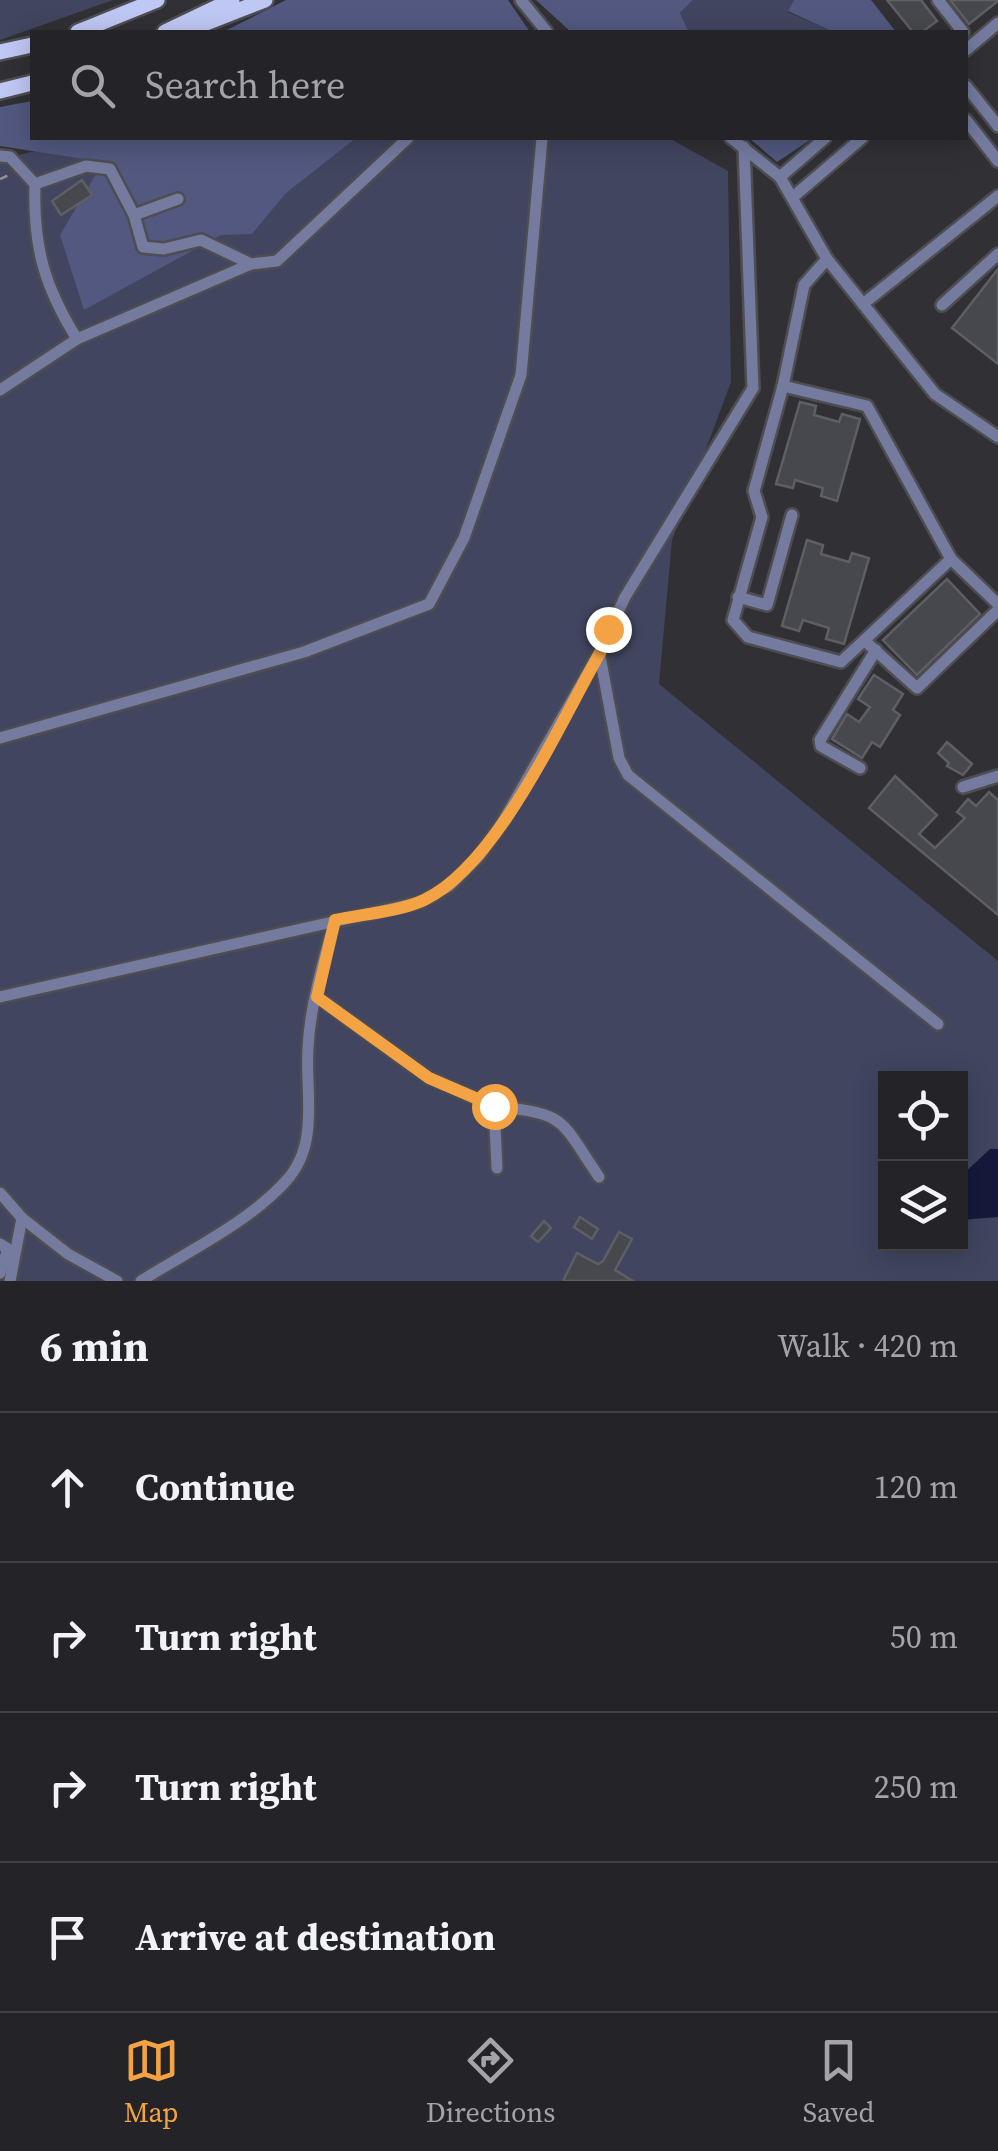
<!DOCTYPE html>
<meta charset="utf-8">
<style>
:root{--surface:#242428;--page:#2c2c30;--text:#f1f3f6;--muted:#a3a4a8;--line:#414145;--accent:#f4a344}
body{margin:0;font-family:"Source Serif 4",serif;background:var(--page);color:var(--text)}
.controls{position:absolute;right:30px;bottom:30px;display:grid;overflow:hidden;border-radius:0px;box-shadow:0 5px 25px #0003}
.controls button{width:90px;height:90px;display:grid;place-items:center;padding:0;border:0;border-bottom:2px solid var(--line);background:var(--surface);color:var(--text);font:50px sans-serif}
.stop{position:absolute;width:30px;height:30px;margin:-22px;border:8px solid #f4a344;border-radius:50%;background:#fff}
.stop.end{background:#f4a344;border-color:#fff;box-shadow:0 2px 10px #0008}
.list{margin:0;padding:0;list-style:none}
h2{display:flex;justify-content:space-between;align-items:center;height:130px;margin:0;padding:0 40px;font-size:42px}
h2 small{font-size:32px;font-weight:400;color:var(--muted)}
.list li{display:grid;grid-template-columns:65px 1fr auto;gap:30px;align-items:center;box-sizing:border-box;height:150px;padding:0 40px;border-top:2px solid var(--line)}
.list b{display:block;font-size:38px;white-space:nowrap}
.list em{font-size:32px;font-style:normal;color:var(--muted)}
.icon{flex:none;width:55px;height:55px;fill:none;stroke:currentColor;stroke-width:2;stroke-linecap:round;stroke-linejoin:round}
.map{position:relative;flex:none;width:998px;height:1281px;overflow:hidden}
.search{position:absolute;background:var(--surface);box-shadow:0 5px 25px #0003;left:30px;right:30px;top:30px;height:110px;display:flex;align-items:center;gap:25px;box-sizing:border-box;padding:0 35px;border-radius:0px;color:var(--muted);font-size:38px}
.sheet{height:730px;background:var(--surface)}
nav{display:flex;justify-content:space-around;align-items:center;box-sizing:border-box;height:140px;border-top:2px solid var(--line);background:var(--surface);font-size:28px;color:var(--muted)}
nav a{display:grid;justify-items:center;gap:5px}
nav .on{color:var(--accent)}
.map>svg:first-child{display:block}
.green{fill:#41455f;fill-rule:evenodd}
.forest{fill:#52587f}
.water{fill:#16193b}
.building{fill:#47484d;stroke:#5e5f64;stroke-width:2.5}
.lines{fill:none;stroke-linecap:round;stroke-linejoin:round}
.minor-casing{stroke:#4d4d52;stroke-width:16}
.major-casing{stroke:#4d4d52;stroke-width:20}
.path{stroke:#919195;stroke-width:2.5;stroke-dasharray:8 5;stroke-linecap:butt}
.minor{stroke:#757b9f;stroke-width:11}
.major{stroke:#bfc7f4;stroke-width:15}
.route{stroke:#f4a344;stroke-width:12}
</style>
<div class="map">
<svg width="998" height="1281" viewBox="0 0 998 1281">
<rect width="100%" height="100%" fill="#303035"/>
<g class="green">
<polygon points="0,0 113,0 0,40"/>
<polygon points="693,0 794,0 788,12 833,32 689,32 680,13"/>
<path d="M86,138h583l59,33 3,211 -59,158 -13,144 339,277v320h-998v-1121zM886,1078h74v166h-74z"/>
</g>
<g class="forest">
<polygon points="286,0 508,0 530,32 223,32"/>
<polygon points="536,0 693,0 680,13 689,32 571,32"/>
<polygon points="794,0 871,0 896,32 833,32 788,11"/>
<polygon points="32,101 32,138 356,138 286,193 252,234 221,235 84,310 60,235 103,162 0,146 0,107"/>
<polygon points="749,138 813,138 777,162"/>
</g>
<polygon class="water" points="990,1149 998,1149 998,1217 961,1220 961,1176"/>
<g class="building">
<polygon points="887,0 921,0 937,21 922,32 913,32"/>
<polygon points="950,0 998,0 998,1 969,24"/>
<polygon points="82,180 92,195 61,215 52,201"/>
<polygon points="998,269 998,364 952,328"/>
<polygon points="800,402 816,406 814,415 839,422 842,414 860,419 837,501 821,496 823,488 795,480 793,488 776,484"/>
<polygon points="807,540 823,545 821,554 849,562 852,553 869,558 844,644 826,639 829,628 803,620 799,631 782,626"/>
<polygon points="947,579 980,614 917,675 883,640"/>
<polygon points="874,675 903,694 893,710 900,715 880,747 872,742 862,758 832,739 847,714 859,722 870,707 858,699"/>
<polygon points="947,742 972,764 963,775 947,766 949,763 938,753"/>
<polygon points="895,776 937,815 919,834 935,848 965,818 957,812 968,799 976,806 989,792 998,800 998,915 869,808"/>
<polygon points="580,1217 598,1229 592,1239 574,1227"/>
<polygon points="544,1221 551,1228 538,1242 531,1236"/>
<polygon points="619,1232 632,1239 615,1270 633,1281 563,1281 577,1253 598,1264 603,1261"/>
</g>
<g class="lines">
<defs>
<g id="minor">
<polyline points="521,0 547,32"/>
<polyline points="938,0 963,32"/>
<polyline points="966,50 998,23"/>
<polyline points="966,86 998,126"/>
<polyline points="966,120 998,161"/>
<polyline points="731,138 780,177 827,259 935,394 998,437"/>
<polyline points="0,156 10,157 35,184 86,166 110,169 134,215 178,199"/>
<polyline points="780,177 825,138"/>
<path d="M35,184c-2,62 9,102 42,155"/>
<polyline points="793,197 862,138"/>
<polyline points="134,215 143,247 164,249 201,240 251,264"/>
<polyline points="827,259 804,285 783,386 754,491 762,517 733,620 748,637 841,662 951,559"/>
<polyline points="863,304 998,196"/>
<polyline points="942,305 998,254"/>
<polyline points="783,386 867,406 951,559 998,604"/>
<polyline points="0,390 77,339 251,264 277,261 408,138"/>
<polyline points="738,597 767,605 792,515"/>
<polyline points="866,642 917,688 998,610"/>
<polyline points="600,656 619,758 628,775 938,1024"/>
<polyline points="0,738 304,652 429,604 464,538 521,375 542,138"/>
<polyline points="860,768 821,746 820,740 876,650"/>
<polyline points="963,787 998,776"/>
<polyline points="0,997 421,902 449,886 480,855 502,823 599,653 625,597 753,388 744,147"/>
<polyline points="317,997 429,1078 494,1106 497,1168"/>
<path d="M494,1106c73,9 64,10 105,71"/>
<polyline points="0,1193 22,1218 10,1281"/>
<polyline points="22,1218 68,1254 117,1281"/>
<polyline points="0,1244 8,1249 0,1273"/>
<path d="M141,1281c47,-30 107,-58 145,-100 34,-37 19,-88 22,-133 2,-42 15,-87 27,-128"/>
</g>
<g id="major">
<polyline points="78,32 157,0"/>
<polyline points="165,32 232,0"/>
<polyline points="183,32 265,0"/>
<polyline points="0,52 32,45"/>
<polyline points="0,91 32,83"/>
</g>
</defs>
<use href="#minor" class="minor-casing"/>
<use href="#major" class="major-casing"/>
<polyline class="path" points="0,179 9,175"/>
<use href="#minor" class="minor"/>
<use href="#major" class="major"/>
</g>
<g class="lines">
<path class="route" d="M494,1106l-65,-28 -112,-81 18,-77c28,-6 63,-8 89,-20 74,-35 135,-176 176,-247l8,-24"/>
</g>
</svg>
<div class="controls">
<button><svg class="icon" aria-label="locate" viewBox="0 0 24 24"><circle cx="12" cy="12" r="6"/><path d="M12 2v4M12 18v4M2 12h4M18 12h4"/></svg></button>
<button><svg class="icon" aria-label="layers" viewBox="0 0 24 24"><path d="M12 4l9 5-9 5-9-5zM3 14l9 5 9-5"/></svg></button>
</div>
<div class="stop" style="left:494px;top:1106px"></div>
<div class="stop end" style="left:608px;top:629px"></div>
<div class="search"><svg class="icon" aria-label="search" viewBox="0 0 24 24"><circle cx="10" cy="10" r="6"/><path d="M15 15l6 6"/></svg>Search here</div>
</div>
<section class="sheet">
<h2>6 min<small>Walk · 420 m</small></h2>
<ul class="list">
<li><svg class="icon" aria-label="ahead" viewBox="0 0 24 24"><path d="M12 20V5M6 11l6-6 6 6"/></svg><div><b>Continue</b></div><em>120 m</em></li>
<li><svg class="icon" aria-label="right" viewBox="0 0 24 24"><path d="M7 20v-9h11M14 6l5 5-5 5"/></svg><div><b>Turn right</b></div><em>50 m</em></li>
<li><svg class="icon" aria-label="right" viewBox="0 0 24 24"><path d="M7 20v-9h11M14 6l5 5-5 5"/></svg><div><b>Turn right</b></div><em>250 m</em></li>
<li><svg class="icon" aria-label="arrive" viewBox="0 0 24 24"><path d="M6 21V4h12l-3 4 3 4H6"/></svg><div><b>Arrive at destination</b></div></li>
</ul>
</section>
<nav>
<a class="on"><svg class="icon" aria-label="map" viewBox="0 0 24 24"><path d="M3 6l6-2 6 2 6-2v14l-6 2-6-2-6 2zM9 4v14M15 6v14"/></svg>Map</a>
<a><svg class="icon" aria-label="directions" viewBox="0 0 24 24"><path d="M12 3l9 9-9 9-9-9zM9 14v-3h6M13 9l2 2-2 2"/></svg>Directions</a>
<a><svg class="icon" aria-label="saved" viewBox="0 0 24 24"><path d="M7 4h10v16l-5-4-5 4z"/></svg>Saved</a>
</nav>
